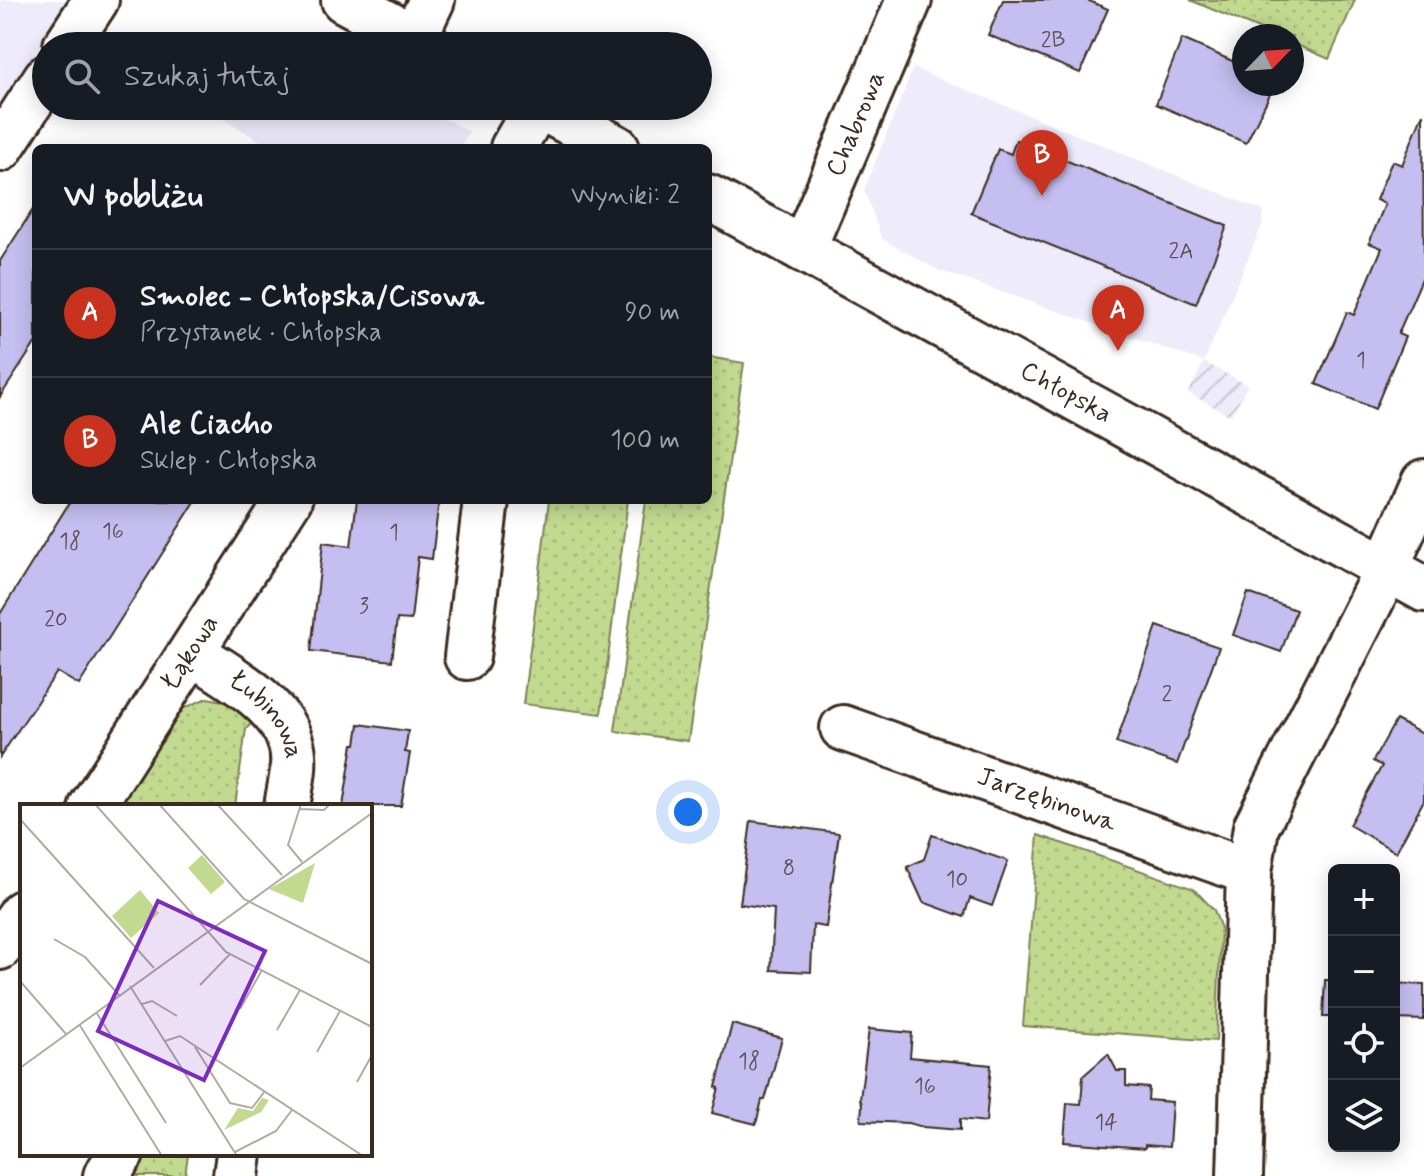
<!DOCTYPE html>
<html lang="pl">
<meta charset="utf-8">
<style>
:root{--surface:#171b24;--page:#242831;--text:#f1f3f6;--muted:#9ea1a6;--line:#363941;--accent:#c8321e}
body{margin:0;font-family:Mynerve,sans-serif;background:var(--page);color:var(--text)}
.controls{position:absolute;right:24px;bottom:24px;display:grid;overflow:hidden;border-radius:12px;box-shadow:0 4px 20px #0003}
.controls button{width:72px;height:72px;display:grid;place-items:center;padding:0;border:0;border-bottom:2px solid var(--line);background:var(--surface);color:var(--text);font:40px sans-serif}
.compass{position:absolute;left:1232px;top:24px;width:72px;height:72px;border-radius:50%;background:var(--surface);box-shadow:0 4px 20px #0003;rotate:65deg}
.you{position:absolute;left:688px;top:812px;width:28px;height:28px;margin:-20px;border:6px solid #fff;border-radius:50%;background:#1a73e8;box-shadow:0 0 0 12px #1a73e833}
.badge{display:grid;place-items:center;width:52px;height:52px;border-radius:50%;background:var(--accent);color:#fff;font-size:26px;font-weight:700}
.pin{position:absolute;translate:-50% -66px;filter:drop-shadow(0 2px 4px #0008)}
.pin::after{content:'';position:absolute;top:42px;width:28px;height:24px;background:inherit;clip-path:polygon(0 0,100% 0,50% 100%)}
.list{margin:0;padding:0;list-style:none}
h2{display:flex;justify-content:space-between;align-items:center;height:104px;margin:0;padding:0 32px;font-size:34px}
h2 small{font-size:26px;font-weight:400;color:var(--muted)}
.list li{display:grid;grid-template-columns:52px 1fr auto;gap:24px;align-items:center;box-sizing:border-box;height:128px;padding:0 32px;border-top:2px solid var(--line)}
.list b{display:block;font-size:30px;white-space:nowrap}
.list p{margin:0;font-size:26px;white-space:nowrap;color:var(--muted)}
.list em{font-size:26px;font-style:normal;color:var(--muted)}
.icon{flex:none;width:44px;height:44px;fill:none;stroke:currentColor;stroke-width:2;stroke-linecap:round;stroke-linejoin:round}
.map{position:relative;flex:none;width:1424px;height:1176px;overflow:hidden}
.search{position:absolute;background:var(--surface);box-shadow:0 4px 20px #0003;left:32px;top:32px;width:680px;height:88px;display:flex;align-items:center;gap:20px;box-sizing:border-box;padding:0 28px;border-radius:44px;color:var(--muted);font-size:30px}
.panel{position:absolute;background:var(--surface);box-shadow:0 4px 20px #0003;left:32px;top:144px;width:680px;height:360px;border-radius:12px}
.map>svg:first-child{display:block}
.built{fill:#eeecfb}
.industrial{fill:url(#industrial-furrows)}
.green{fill:url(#green-dots);stroke:#7e8257;stroke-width:2}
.building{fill:#c5bff1;stroke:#3b2a1e;stroke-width:2}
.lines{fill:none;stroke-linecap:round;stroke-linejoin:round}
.minor-casing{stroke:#3b2a1e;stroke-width:50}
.minor{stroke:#fff;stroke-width:44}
.labels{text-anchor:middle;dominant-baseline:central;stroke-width:7;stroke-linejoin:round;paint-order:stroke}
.number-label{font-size:22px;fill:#5e4f53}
.street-label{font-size:26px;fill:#3b2a1e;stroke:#fff}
.inset-road{fill:none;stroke:#b1aaa5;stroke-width:2}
.view{fill:#7b2cbf;fill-opacity:0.15;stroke:#7b2cbf;stroke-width:4}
.inset-edge{fill:none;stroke:#3b2a1e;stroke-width:4}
</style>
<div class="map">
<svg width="1424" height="1176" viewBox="0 0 1424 1176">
<defs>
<pattern id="industrial-furrows" width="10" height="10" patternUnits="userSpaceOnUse" patternTransform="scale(2)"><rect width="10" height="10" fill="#eeecfb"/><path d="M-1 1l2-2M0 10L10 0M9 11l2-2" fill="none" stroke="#cdcbd7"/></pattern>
<pattern id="green-dots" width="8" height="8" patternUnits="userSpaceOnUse" patternTransform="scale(2)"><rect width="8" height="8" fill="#c2da90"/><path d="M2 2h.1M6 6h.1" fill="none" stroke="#a8bb7c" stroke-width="1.8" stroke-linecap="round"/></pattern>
</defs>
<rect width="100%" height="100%" fill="#fff"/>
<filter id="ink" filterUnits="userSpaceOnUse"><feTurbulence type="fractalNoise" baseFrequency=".0125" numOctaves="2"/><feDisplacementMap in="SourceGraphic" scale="16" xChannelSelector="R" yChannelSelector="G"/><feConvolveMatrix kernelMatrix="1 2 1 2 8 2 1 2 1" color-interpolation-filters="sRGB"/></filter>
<g filter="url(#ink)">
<g class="built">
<polygon points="0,0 76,0 0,119"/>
<polygon points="913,68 1264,211 1261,228 1204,362 938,270 882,239 864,190"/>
<polygon points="234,106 419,106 470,132 459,148 270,148 225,119"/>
</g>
<polygon class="industrial" points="1204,362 1248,385 1231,416 1188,393"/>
<g class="green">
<polygon points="1190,0 1355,0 1329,59 1292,43 1292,36 1275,36"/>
<polygon points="708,357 744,363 688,741 615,731 646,500 708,500"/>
<polygon points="549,500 628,500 601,714 523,704"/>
<polygon points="207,698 224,701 255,720 246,729 235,806 118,806 172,718 182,709"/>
<polygon points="1038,835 1194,889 1214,910 1221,929 1216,1041 1023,1026"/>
<polygon points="142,1154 188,1154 185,1176 127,1176"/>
</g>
<g class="building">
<polygon points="1003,0 1087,0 1108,9 1080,73 988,35"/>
<polygon points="1182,39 1244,66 1244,84 1275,84 1246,143 1156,104"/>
<polygon points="1423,113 1424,274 1398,334 1405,337 1375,409 1316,384 1347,312 1354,315 1382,248 1369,243 1385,204 1376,200 1392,161 1402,165"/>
<polygon points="1016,140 1227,226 1196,304 971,213 998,149 1011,154"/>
<polygon points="36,205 36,342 0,397 0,261"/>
<polygon points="71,500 196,500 79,685 57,672 0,757 0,614"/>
<polygon points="357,500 439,500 432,559 418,557 411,620 397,619 392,661 311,651 323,542 351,546"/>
<polygon points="1248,593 1296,610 1281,652 1233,635"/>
<polygon points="1157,626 1219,647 1177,764 1116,743"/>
<polygon points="1396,720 1424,735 1424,800 1396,852 1349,825 1382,766 1373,761"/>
<polygon points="359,724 408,731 405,752 410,753 401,806 343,806 353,744 356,744"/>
<polygon points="751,821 839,833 826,927 813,925 811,972 771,970 774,909 740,904"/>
<polygon points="932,835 1008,861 992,906 970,898 964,917 923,902 907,867 924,859"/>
<polygon points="1325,980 1334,980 1334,1017 1323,1017"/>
<polygon points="1394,983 1424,985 1424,1020 1394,1019"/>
<polygon points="732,1024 782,1038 765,1100 762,1100 756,1124 712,1113 719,1088 716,1087"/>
<polygon points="869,1029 912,1033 910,1057 991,1065 986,1122 960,1119 960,1130 923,1127 908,1123 861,1121 862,1104 860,1099"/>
<polygon points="1108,1054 1117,1071 1126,1071 1126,1086 1149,1088 1148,1100 1172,1102 1169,1147 1145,1145 1145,1148 1064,1142 1067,1103 1081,1104 1083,1076"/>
</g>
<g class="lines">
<defs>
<g id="minor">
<polyline points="344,0 429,46"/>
<polyline points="414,38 432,0"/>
<polyline points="66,46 96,0"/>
<polyline points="539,106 617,148"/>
<polyline points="513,148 537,106"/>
<polyline points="0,149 46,78"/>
<path id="s1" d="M708,197l716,392"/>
<path id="s2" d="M803,249l106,-249"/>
<path id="s3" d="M192,652c34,23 87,49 99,92 6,19 -1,43 -4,62"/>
<polyline points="467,657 486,500"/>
<path id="s4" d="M843,728l406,144"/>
<path id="s5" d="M92,806l197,-306"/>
<polyline points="0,947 22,913"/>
<polyline points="106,1176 121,1154"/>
<polyline points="236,1176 239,1154"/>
<polyline points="1240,1176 1249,872 1256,827 1377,589 1424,482"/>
</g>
</defs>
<use href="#minor" class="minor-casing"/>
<use href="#minor" class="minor"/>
</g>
</g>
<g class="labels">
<g class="number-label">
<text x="1053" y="41">2B</text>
<text x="1181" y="252">2A</text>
<text x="1361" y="361">1</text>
<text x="113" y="532">16</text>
<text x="394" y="533">1</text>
<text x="70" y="542">18</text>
<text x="364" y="607">3</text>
<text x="56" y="620">20</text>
<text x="1167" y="695">2</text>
<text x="789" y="869">8</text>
<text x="957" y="880">10</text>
<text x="749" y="1062">18</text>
<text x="925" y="1087">16</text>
<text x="1106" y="1123">14</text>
</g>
<g class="street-label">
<text stroke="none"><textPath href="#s2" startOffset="136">Chabrowa</textPath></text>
<text stroke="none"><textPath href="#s1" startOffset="408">Chłopska</textPath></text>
<text stroke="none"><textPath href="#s5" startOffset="182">Łąkowa</textPath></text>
<text stroke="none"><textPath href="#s3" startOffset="100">Łubinowa</textPath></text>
<text stroke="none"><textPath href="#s4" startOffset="216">Jarzębinowa</textPath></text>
</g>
</g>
<g transform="translate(20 804)">
<rect width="352" height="352" fill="#fff"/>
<path d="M182,51l23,27 -14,12 -23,-26zM295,59l-12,40 -34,-14zM120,86l19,23 -28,25 -19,-22zM242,294l7,2 -8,12 -37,18 14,-22 15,3z" fill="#c2da90"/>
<path class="inset-road" d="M75,0l131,148 146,75M139,0l85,95 128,65M197,0l65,71M281,0l-13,41 14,17M280,5l24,1 6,-6M0,15l134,149M34,135l31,18 34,38M0,177l46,53M180,181l30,-31M110,182l107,170M122,200l10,-3 25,15M220,205l22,-39M76,208l70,111M59,220l83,132M257,226l23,-40M145,237l15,-5 183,120M175,243l35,56 22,5 13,-17M297,248l23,-41M0,264l352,-255M337,278l15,-27M215,348l41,-21 16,-21"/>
<path class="view" d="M138,97l107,50 -61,129 -106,-49z"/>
<rect width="352" height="352" class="inset-edge"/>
</g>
</svg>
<div class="controls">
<button>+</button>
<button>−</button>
<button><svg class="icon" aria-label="locate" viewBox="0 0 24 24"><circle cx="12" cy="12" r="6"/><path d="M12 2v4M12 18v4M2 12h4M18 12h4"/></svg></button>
<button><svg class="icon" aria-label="layers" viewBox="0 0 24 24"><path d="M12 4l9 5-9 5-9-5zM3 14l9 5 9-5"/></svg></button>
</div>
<svg class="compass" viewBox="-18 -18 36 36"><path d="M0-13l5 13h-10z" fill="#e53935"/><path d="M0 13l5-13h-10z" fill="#9ea1a6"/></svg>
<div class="you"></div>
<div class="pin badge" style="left:1118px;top:351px">A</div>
<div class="pin badge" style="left:1042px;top:196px">B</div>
<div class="search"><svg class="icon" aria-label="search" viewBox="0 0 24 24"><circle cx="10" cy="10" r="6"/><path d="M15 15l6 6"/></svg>Szukaj tutaj</div>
<section class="panel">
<h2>W pobliżu<small>Wyniki: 2</small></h2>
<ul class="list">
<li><span class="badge">A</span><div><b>Smolec - Chłopska/Cisowa</b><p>Przystanek · Chłopska</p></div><em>90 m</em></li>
<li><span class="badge">B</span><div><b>Ale Ciacho</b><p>Sklep · Chłopska</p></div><em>100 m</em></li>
</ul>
</section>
</div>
